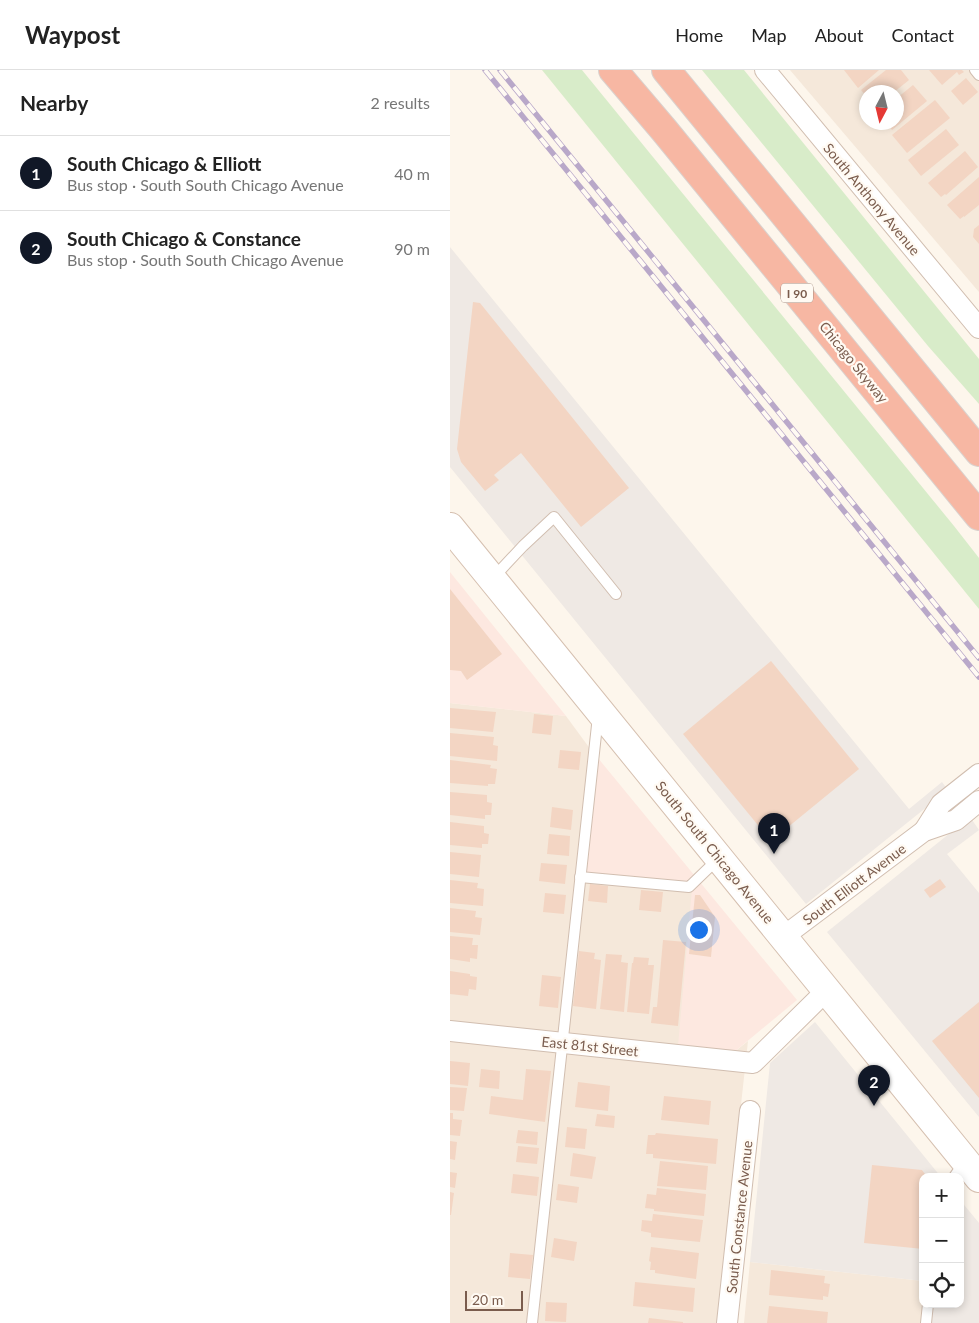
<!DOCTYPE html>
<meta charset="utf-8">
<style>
:root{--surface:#fff;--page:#f6f6f6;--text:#222;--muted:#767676;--line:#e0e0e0;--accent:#111827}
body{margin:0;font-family:Lato,sans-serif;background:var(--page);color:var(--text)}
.controls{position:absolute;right:15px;bottom:15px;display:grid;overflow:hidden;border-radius:10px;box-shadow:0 2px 8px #0003}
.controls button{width:45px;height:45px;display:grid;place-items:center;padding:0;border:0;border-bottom:1px solid var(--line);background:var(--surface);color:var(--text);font:25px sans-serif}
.compass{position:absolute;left:409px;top:15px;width:45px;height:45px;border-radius:50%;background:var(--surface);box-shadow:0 2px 8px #0003;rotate:187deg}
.scale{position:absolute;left:15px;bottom:12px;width:58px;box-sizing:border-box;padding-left:5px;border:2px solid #7a5c4d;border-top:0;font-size:14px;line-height:18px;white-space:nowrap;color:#7a5c4d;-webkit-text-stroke:4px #fffaf3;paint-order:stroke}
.you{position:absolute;left:248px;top:859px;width:18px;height:18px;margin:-12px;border:4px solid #fff;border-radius:50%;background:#1a73e8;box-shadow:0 0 0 8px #1a73e833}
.badge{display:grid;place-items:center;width:32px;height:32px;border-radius:50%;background:var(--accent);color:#fff;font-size:16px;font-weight:700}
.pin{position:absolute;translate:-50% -41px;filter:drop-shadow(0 1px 2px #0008)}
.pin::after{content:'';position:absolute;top:26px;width:18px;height:15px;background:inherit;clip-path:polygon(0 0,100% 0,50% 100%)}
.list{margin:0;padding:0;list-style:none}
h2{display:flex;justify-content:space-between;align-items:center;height:65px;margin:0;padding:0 20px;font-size:21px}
h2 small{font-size:16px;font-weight:400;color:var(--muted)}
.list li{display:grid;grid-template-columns:32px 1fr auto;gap:15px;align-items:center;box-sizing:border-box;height:75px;padding:0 20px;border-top:1px solid var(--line)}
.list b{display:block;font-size:19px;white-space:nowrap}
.list p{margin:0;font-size:16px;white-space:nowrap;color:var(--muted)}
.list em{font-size:16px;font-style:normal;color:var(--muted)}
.icon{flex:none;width:28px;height:28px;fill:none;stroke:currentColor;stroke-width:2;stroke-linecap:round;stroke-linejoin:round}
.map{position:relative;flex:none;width:529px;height:1253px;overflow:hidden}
header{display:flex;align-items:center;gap:30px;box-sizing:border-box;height:70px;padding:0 25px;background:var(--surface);border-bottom:1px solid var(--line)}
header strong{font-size:24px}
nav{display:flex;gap:28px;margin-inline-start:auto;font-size:18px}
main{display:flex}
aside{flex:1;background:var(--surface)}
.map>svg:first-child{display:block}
.residential{fill:#f5e8da;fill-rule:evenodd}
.commercial{fill:#fde8e0}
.industrial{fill:#efe9e4}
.green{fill:#d8ecc9}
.building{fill:#f3d5c3}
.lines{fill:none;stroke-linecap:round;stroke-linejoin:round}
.service-casing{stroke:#d1beb0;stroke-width:12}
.minor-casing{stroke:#d1beb0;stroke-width:22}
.secondary-casing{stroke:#d6c0b0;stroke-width:30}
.motorway-casing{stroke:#dad1cd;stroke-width:30}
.service{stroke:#fff;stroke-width:10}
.minor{stroke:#fff;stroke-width:20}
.secondary{stroke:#fff;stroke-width:28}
.motorway{stroke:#f7b7a3;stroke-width:28}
.rail-casing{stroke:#b9a8c9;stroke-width:5.5}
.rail{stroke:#fffaf3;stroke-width:4;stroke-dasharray:11;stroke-linecap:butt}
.labels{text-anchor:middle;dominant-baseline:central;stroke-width:4.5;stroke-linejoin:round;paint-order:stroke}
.shield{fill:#fffaf3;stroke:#a28b7f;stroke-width:1}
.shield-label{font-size:12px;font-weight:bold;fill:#7a5c4d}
.street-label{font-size:14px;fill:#7a5c4d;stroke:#fffaf3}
</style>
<header>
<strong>Waypost</strong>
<nav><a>Home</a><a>Map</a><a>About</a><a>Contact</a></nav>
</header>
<main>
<aside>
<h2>Nearby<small>2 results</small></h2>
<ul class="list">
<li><span class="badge">1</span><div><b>South Chicago &amp; Elliott</b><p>Bus stop · South South Chicago Avenue</p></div><em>40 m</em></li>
<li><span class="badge">2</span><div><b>South Chicago &amp; Constance</b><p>Bus stop · South South Chicago Avenue</p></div><em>90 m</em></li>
</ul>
</aside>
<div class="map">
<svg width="529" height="1253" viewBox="0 0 529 1253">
<rect width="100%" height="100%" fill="#fdf6ec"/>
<g class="residential">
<path d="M340,0h189v222zM417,22h30v30h-30z"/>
<polygon points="0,633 116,646 243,819 283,983 298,971 267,1253 0,1253"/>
<polygon points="300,1192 473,1211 473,1234 478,1234 476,1253 294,1253"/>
</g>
<g class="commercial">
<polygon points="0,502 116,646 0,633"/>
<polygon points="143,682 347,930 283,983 228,976 242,819 130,807"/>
</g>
<g class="industrial">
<polygon points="0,177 459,739 492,712 498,720 356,834 0,397"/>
<polygon points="520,747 529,760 497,784 529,823 529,1047 377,862"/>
<polygon points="365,952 491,1107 473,1107 473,1211 300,1192 320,993"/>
<polygon points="510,1130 529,1153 529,1253 476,1253 478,1234 510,1234"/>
</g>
<g class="green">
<polygon points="92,0 132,0 504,456 529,488 529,539"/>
<polygon points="252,0 294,0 529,289 529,334 478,276"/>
</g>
<g class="building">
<polygon points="394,0 429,0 408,18"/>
<polygon points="436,0 451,0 459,10 444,22 417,22 417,27 411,20"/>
<polygon points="479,0 512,0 514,2 509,5 507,2 492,15"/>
<polygon points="516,8 528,22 513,35 501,21"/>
<polygon points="463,15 477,31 442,60 436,52 447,52 447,28"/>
<polygon points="485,30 500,48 457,83 442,65"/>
<polygon points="496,59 509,75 471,106 458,90"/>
<polygon points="515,81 528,97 496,125 495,124 491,127 478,113"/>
<polygon points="529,107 529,135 514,147 514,146 510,149 497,135"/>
<polygon points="529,155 529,174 523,167 524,159"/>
<polygon points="23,232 30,233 179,418 131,457 71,383 44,405 49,410 35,421 11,392 7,379"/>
<polygon points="0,519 52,584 17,610 11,601 0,600"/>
<polygon points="321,591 409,699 321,771 233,664"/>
<polygon points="0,638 46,642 43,662 0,658"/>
<polygon points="84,644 103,646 101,665 82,663"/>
<polygon points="0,663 44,667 43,675 48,676 47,691 0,686"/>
<polygon points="110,680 131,682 129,700 108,698"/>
<polygon points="0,690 41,695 40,698 47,699 45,714 38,714 38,716 0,713"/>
<polygon points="0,722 37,725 37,732 42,733 41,745 35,745 35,749 0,745"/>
<polygon points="102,737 123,740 121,760 100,757"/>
<polygon points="0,752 34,756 34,763 39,764 38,774 32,774 32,778 0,775"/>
<polygon points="99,764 120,766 119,786 97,784"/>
<polygon points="0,782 31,785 29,807 0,804"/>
<polygon points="91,793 117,795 115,814 89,811"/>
<polygon points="490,809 496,817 480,828 474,820"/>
<polygon points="0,810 28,813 27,818 34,819 33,836 0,833"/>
<polygon points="140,814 158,816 157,833 138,831"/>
<polygon points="191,820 213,822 211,842 189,840"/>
<polygon points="95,823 116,825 114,844 93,842"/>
<polygon points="245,825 250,825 265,847 261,887 239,884"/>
<polygon points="0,838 26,841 25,847 32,848 30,865 0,862"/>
<polygon points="0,866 23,868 22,875 28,875 27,889 20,888 20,892 0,889"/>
<polygon points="213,870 236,872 228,956 201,953 203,937 207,937"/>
<polygon points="129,881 145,883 144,889 151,890 146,939 123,936"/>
<polygon points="156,884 172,885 171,892 178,893 174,942 150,939"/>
<polygon points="184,887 199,888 198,895 204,895 199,944 177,942 182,893 183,893"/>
<polygon points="0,901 20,904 20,906 27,907 26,920 19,919 18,926 0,924"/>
<polygon points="92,905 111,907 108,938 89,936"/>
<polygon points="529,932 529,1028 482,971"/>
<polygon points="0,991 20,993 18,1016 0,1014"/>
<polygon points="31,999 50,1001 49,1019 29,1017"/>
<polygon points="76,999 101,1001 95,1052 39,1044 41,1026 73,1030"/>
<polygon points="128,1012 160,1016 158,1041 125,1037"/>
<polygon points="0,1017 17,1018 14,1041 0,1040"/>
<polygon points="214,1026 261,1031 259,1055 211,1050"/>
<polygon points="0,1043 3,1043 3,1049 12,1050 10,1066 0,1065"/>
<polygon points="147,1044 165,1046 164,1058 145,1056"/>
<polygon points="117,1057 137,1059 135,1079 115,1077"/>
<polygon points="68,1060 88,1062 87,1075 66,1073"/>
<polygon points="206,1063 268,1069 266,1094 203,1088 203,1084 196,1084 198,1065 205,1065"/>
<polygon points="0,1071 7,1072 5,1090 0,1089"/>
<polygon points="68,1076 89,1078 87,1094 66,1092"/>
<polygon points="123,1083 146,1087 142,1109 120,1106"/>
<polygon points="210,1091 258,1096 256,1120 207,1116"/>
<polygon points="422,1095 472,1100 477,1107 473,1107 473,1179 414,1173"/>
<polygon points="0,1102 7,1103 5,1118 0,1117"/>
<polygon points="63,1104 89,1107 87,1126 61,1123"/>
<polygon points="108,1114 129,1117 127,1133 106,1130"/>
<polygon points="207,1118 256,1124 254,1146 204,1141 204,1139 195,1138 197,1124 206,1125"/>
<polygon points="0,1122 4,1123 1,1145 0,1145"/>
<polygon points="203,1144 253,1150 250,1172 201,1167 201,1163 191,1161 192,1150 202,1151"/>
<polygon points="104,1168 127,1172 124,1191 101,1187"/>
<polygon points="201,1177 249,1183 246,1209 205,1203 205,1200 200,1200 201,1192 199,1191"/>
<polygon points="60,1183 83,1185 80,1209 58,1207"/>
<polygon points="321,1200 375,1206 374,1213 380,1214 378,1227 373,1226 373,1230 319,1225"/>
<polygon points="185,1212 245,1218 243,1242 183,1236"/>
<polygon points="96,1232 117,1233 116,1252 95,1251"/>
<polygon points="319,1236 378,1242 377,1253 317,1253"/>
<polygon points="199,1248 233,1252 233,1253 198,1253"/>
</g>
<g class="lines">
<defs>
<g id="service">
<polyline points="525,0 529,5"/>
<polyline points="43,508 73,476 104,447 166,524"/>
<polyline points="130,807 239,817 269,788"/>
<polyline points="504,1107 515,1091"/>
<polyline points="82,1253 148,646"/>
<polyline points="476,1253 478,1234"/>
</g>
<g id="minor">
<polyline points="315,0 529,258"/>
<polyline points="474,761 491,734 529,704"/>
<polyline points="333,867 474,761 506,750 529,731"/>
<polyline points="0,961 303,993 377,920"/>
<polyline points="277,1253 300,1041"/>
</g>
<path id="secondary" d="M0,457c178,216 353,434 529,651"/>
<g id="motorway">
<polyline points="163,0 214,60 529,446"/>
<polyline points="216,0 529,382"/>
</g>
</defs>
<use href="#service" class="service-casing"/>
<use href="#minor" class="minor-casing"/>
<use href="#secondary" class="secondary-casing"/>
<use href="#motorway" class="motorway-casing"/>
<use href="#service" class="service"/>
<use href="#minor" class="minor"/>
<use href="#secondary" class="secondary"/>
<use href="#motorway" class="motorway"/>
<defs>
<g id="rail">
<polyline points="35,0 529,607"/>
<polyline points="50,0 529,588"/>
</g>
</defs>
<use href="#rail" class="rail-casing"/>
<use href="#rail" class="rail"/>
</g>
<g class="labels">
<rect class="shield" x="331" y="213.5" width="32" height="19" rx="4"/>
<g class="shield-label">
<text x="347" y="223">I 90</text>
</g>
<g class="street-label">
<text transform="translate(422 129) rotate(50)">South Anthony Avenue</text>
<text transform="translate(404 292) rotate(51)">Chicago Skyway</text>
<text transform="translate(265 782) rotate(51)">South South Chicago Avenue</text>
<text transform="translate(404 814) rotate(-37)">South Elliott Avenue</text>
<text transform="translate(140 976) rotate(6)">East 81st Street</text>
<text transform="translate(289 1147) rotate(-84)">South Constance Avenue</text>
</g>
</g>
</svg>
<div class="controls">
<button>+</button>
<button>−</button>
<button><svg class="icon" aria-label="locate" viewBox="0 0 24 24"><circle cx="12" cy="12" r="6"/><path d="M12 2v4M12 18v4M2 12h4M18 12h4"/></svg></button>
</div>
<svg class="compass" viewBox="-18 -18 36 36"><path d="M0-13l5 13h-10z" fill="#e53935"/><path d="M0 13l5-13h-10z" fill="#767676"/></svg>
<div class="scale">20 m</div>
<div class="you"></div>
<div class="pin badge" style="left:324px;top:784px">1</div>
<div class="pin badge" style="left:424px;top:1036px">2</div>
</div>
</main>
